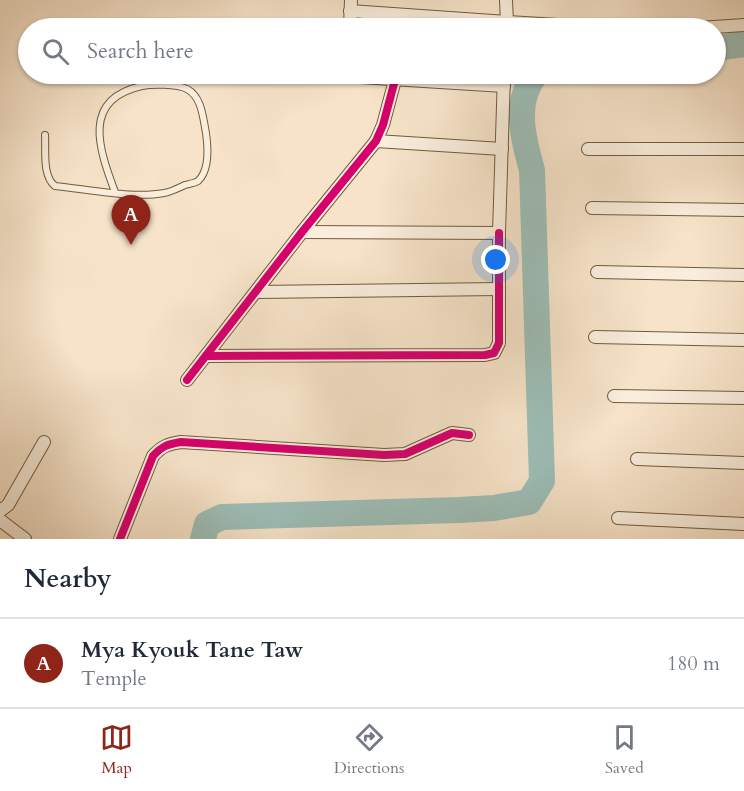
<!DOCTYPE html>
<style>
:root{--surface:#fff;--page:#f6f6f7;--text:#1f2937;--muted:#747a83;--line:#e0e1e3;--accent:#8f2418}
body{margin:0;font-family:Cardo,serif;background:var(--page);color:var(--text)}
.you{position:absolute;left:496px;top:260px;width:21px;height:21px;margin:-15px;border:4px solid #fff;border-radius:50%;background:#1a73e8;box-shadow:0 0 0 9px #1a73e833}
.badge{display:grid;place-items:center;width:39px;height:39px;border-radius:50%;background:var(--accent);color:#fff;font-size:20px;font-weight:700}
.pin{position:absolute;translate:-50% -50px;filter:drop-shadow(0 2px 3px #0008)}
.pin::after{content:'';position:absolute;top:32px;width:21px;height:18px;background:inherit;clip-path:polygon(0 0,100% 0,50% 100%)}
.list{margin:0;padding:0;list-style:none}
h2{display:flex;justify-content:space-between;align-items:center;height:78px;margin:0;padding:0 24px;font-size:26px}
h2 small{font-size:20px;font-weight:400;color:var(--muted)}
.list li{display:grid;grid-template-columns:39px 1fr auto;gap:18px;align-items:center;box-sizing:border-box;height:90px;padding:0 24px;border-top:2px solid var(--line)}
.list b{display:block;font-size:22px;white-space:nowrap}
.list p{margin:0;font-size:20px;white-space:nowrap;color:var(--muted)}
.list em{font-size:20px;font-style:normal;color:var(--muted)}
.icon{flex:none;width:33px;height:33px;fill:none;stroke:currentColor;stroke-width:2;stroke-linecap:round;stroke-linejoin:round}
.map{position:relative;flex:none;width:744px;height:539px;overflow:hidden}
.search{position:absolute;background:var(--surface);box-shadow:0 2px 4px #0004;left:18px;right:18px;top:18px;height:66px;display:flex;align-items:center;gap:15px;box-sizing:border-box;padding:0 21px;border-radius:33px;color:var(--muted);font-size:22px}
.sheet{height:168px;background:var(--surface)}
nav{display:flex;justify-content:space-around;align-items:center;box-sizing:border-box;height:84px;border-top:2px solid var(--line);background:var(--surface);font-size:16px;color:var(--muted)}
nav a{display:grid;justify-items:center;gap:3px}
nav .on{color:var(--accent)}
.map>svg:first-child{display:block}
.lines{fill:none;stroke-linecap:round;stroke-linejoin:round}
.river{stroke:#9dbeb7;stroke-width:26}
.lane-casing{stroke:#705b3d;stroke-width:8}
.street-casing{stroke:#705b3d;stroke-width:14}
.lane{stroke:#f9eddc;stroke-width:6}
.street{stroke:#f9eddc;stroke-width:12}
.cycleway-casing{stroke:#f9eddc;stroke-width:11}
.cycleway{stroke:#d6006c;stroke-width:8}
</style>
<div class="map">
<svg width="744" height="539" viewBox="0 0 744 539">
<rect width="100%" height="100%" fill="#f6e3c9"/>
<filter id="stains"><feTurbulence type="fractalNoise" baseFrequency=".00333" numOctaves="4"/><feColorMatrix values="0 0 0 0 .2 0 0 0 0 .09 0 0 0 0 .02 0 0 0 .5 -.17"/></filter>
<radialGradient id="worn" r=".72"><stop offset=".6" stop-color="#630" stop-opacity="0"/><stop offset="1" stop-color="#630" stop-opacity=".3"/></radialGradient>
<g class="lines">
<g class="river">
<polyline points="716,48 744,44"/>
<path d="M203,539l4,-15 15,-7 237,-7 35,-2 35,-6 13,-21 -10,-311c-9,-32 -19,-69 4,-96"/>
</g>
<defs>
<path id="lane" d="M45,135c1,15 -3,41 10,51 31,3 78,13 109,7 7,-1 14,-5 21,-8 4,-1 10,-2 13,-4 12,-11 10,-34 8,-48 -3,-15 -4,-36 -19,-44 -10,-5 -35,-5 -45,-3 -61,13 -43,63 -27,106"/>
<g id="street">
<polyline points="350,11 507,22 506,0"/>
<polyline points="506,27 507,22 608,28"/>
<polyline points="350,28 351,0"/>
<polyline points="699,28 744,25"/>
<polyline points="352,74 360,77 504,86"/>
<polyline points="376,141 502,149"/>
<polyline points="588,149 744,149"/>
<polyline points="592,208 744,210"/>
<polyline points="302,232 499,233 504,74"/>
<polyline points="597,272 744,275"/>
<polyline points="256,292 499,289"/>
<polyline points="595,337 744,340"/>
<polyline points="206,356 485,355 494,353 499,343 499,233"/>
<polyline points="187,380 302,232 376,141 383,125 395,80"/>
<polyline points="614,396 744,398"/>
<polyline points="637,459 744,463"/>
<polyline points="0,511 8,505 44,442"/>
<polyline points="618,518 744,524"/>
<polyline points="0,520 25,539"/>
<path d="M120,539l33,-83c9,-10 15,-12 28,-14l203,13 21,-1 47,-21 17,2"/>
</g>
</defs>
<use href="#lane" class="lane-casing"/>
<use href="#street" class="street-casing"/>
<use href="#lane" class="lane"/>
<use href="#street" class="street"/>
<defs>
<g id="cycleway">
<polyline points="206,356 485,355 494,353 499,343 499,233"/>
<polyline points="187,380 302,232 376,141 383,125 395,80"/>
<path d="M120,539l33,-83c9,-10 15,-12 28,-14l203,13 21,-1 47,-21 17,2"/>
</g>
</defs>
<use href="#cycleway" class="cycleway-casing"/>
<use href="#cycleway" class="cycleway"/>
</g>
<rect width="100%" height="100%" filter="url(#stains)"/>
<rect width="100%" height="100%" fill="url(#worn)"/>
</svg>
<div class="you"></div>
<div class="pin badge" style="left:131px;top:245px">A</div>
<div class="search"><svg class="icon" aria-label="search" viewBox="0 0 24 24"><circle cx="10" cy="10" r="6"/><path d="M15 15l6 6"/></svg>Search here</div>
</div>
<section class="sheet">
<h2>Nearby<small></small></h2>
<ul class="list">
<li><span class="badge">A</span><div><b>Mya Kyouk Tane Taw</b><p>Temple</p></div><em>180 m</em></li>
</ul>
</section>
<nav>
<a class="on"><svg class="icon" aria-label="map" viewBox="0 0 24 24"><path d="M3 6l6-2 6 2 6-2v14l-6 2-6-2-6 2zM9 4v14M15 6v14"/></svg>Map</a>
<a><svg class="icon" aria-label="directions" viewBox="0 0 24 24"><path d="M12 3l9 9-9 9-9-9zM9 14v-3h6M13 9l2 2-2 2"/></svg>Directions</a>
<a><svg class="icon" aria-label="saved" viewBox="0 0 24 24"><path d="M7 4h10v16l-5-4-5 4z"/></svg>Saved</a>
</nav>
